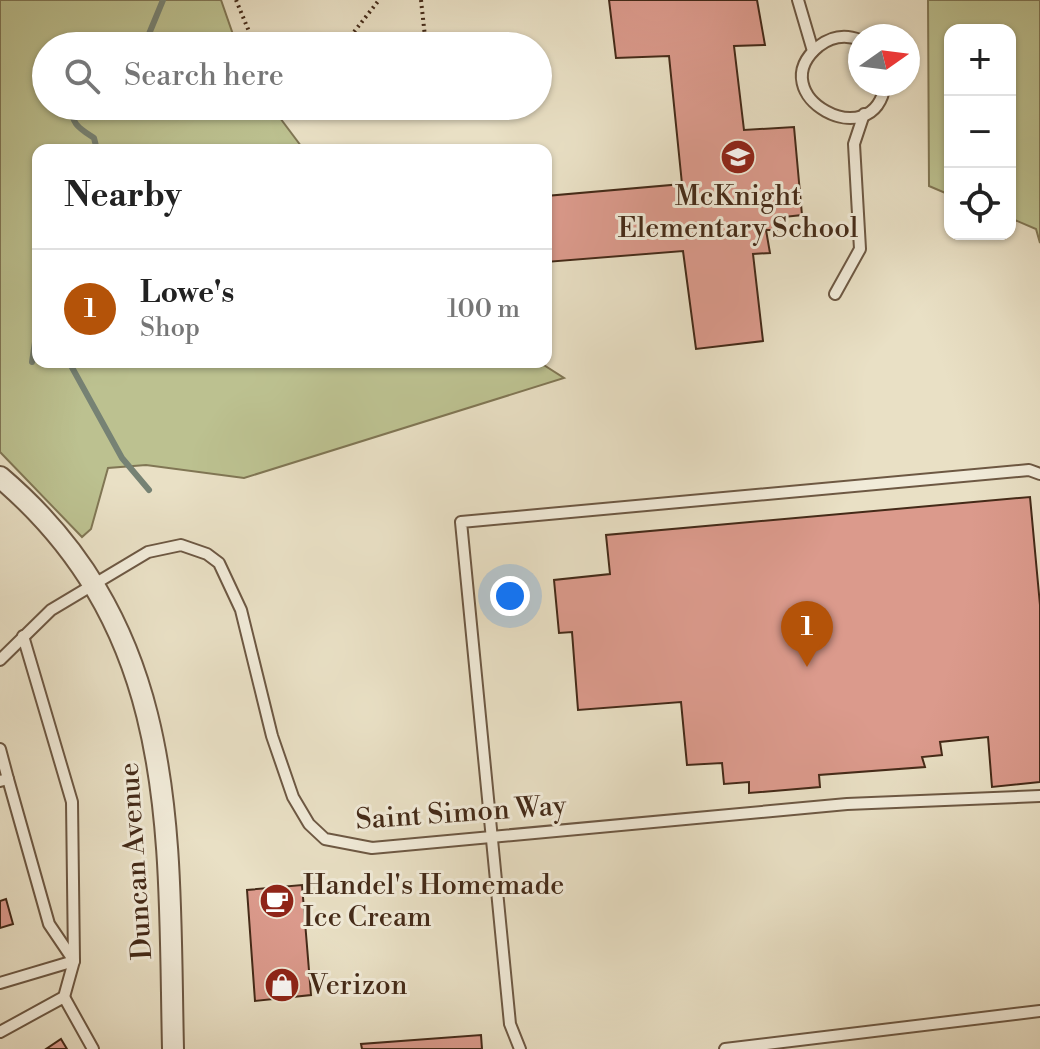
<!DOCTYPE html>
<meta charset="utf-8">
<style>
:root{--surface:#fff;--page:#f6f6f6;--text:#222;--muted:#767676;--line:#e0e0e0;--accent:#b45309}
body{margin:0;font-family:"Libre Bodoni",serif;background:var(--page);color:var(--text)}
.controls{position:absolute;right:24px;top:24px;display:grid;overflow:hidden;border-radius:16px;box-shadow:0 2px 6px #0004}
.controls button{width:72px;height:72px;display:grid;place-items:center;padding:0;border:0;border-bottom:2px solid var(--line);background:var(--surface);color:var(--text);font:40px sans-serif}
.compass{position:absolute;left:848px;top:24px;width:72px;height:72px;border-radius:50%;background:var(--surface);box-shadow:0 2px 6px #0004;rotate:76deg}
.you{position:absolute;left:510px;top:596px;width:28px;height:28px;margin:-20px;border:6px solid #fff;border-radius:50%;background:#1a73e8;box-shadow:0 0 0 12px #1a73e833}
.badge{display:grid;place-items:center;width:52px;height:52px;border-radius:50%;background:var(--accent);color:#fff;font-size:26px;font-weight:700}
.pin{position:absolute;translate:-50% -66px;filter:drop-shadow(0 2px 4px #0008)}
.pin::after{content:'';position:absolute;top:42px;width:28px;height:24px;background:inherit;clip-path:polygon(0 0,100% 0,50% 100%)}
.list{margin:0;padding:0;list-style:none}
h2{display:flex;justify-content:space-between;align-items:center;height:104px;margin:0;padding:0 32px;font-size:34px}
h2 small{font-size:26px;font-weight:400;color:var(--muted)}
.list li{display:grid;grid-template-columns:52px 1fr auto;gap:24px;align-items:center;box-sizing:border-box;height:120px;padding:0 32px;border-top:2px solid var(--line)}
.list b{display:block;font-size:30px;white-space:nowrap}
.list p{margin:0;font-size:26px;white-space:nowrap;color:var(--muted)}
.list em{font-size:26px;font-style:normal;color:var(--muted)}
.icon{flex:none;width:44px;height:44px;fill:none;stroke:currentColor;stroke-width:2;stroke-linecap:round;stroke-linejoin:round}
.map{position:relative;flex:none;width:1040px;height:1049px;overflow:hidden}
.search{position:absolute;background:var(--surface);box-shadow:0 2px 6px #0004;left:32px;top:32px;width:520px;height:88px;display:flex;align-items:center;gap:20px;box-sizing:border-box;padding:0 28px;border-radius:44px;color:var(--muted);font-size:30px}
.panel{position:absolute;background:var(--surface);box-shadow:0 2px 6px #0004;left:32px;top:144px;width:520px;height:224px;border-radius:16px}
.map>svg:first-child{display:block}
.green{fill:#bcc190;stroke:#807654;stroke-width:2}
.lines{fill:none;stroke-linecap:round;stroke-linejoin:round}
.stream{stroke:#768274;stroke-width:6}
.building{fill:#db9a8c;stroke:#442a18;stroke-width:2}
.lane-casing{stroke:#6d5843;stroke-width:14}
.street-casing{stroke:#6d5843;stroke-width:24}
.path{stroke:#442a18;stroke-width:4;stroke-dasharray:2 4;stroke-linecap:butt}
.lane{stroke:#f1ebd9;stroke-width:10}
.street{stroke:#f1ebd9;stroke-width:20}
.labels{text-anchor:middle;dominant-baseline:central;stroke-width:6;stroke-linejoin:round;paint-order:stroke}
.poi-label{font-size:28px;fill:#442a18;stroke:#f1ebd9;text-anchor:start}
.street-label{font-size:28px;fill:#442a18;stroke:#f1ebd9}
</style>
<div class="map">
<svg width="1040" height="1049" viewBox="0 0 1040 1049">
<rect width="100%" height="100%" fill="#e9e0c5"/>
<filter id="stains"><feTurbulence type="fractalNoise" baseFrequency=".0025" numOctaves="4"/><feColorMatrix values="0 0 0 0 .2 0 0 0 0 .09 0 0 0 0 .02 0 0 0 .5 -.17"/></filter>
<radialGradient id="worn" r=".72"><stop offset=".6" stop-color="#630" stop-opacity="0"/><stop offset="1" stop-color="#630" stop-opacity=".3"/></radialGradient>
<g class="green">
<polygon points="0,0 221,0 237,46 46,46 46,106 271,106 304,150 38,150 38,362 539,362 564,378 244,478 146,465 108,468 91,529 82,537 0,452"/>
<polygon points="928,0 1040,0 1040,243 1036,229 1010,218 1010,30 950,30 950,195 929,186"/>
</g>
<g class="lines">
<g class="stream">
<polyline points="144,46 163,0"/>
<path d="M74,106c-6,17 8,24 20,32l3,12"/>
<polyline points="32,362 38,322"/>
<polyline points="69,362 122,458 149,490"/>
</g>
</g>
<g class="building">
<polygon points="609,0 757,0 765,45 734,46 744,130 794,127 802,215 783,217 787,230 766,230 770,253 753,254 763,341 696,349 683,251 546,262 546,196 682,184 669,56 616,58"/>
<polygon points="1030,497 1040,605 1040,782 992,787 988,737 940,742 942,755 922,757 925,767 819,775 820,787 749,793 749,782 724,784 722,763 687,765 681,702 578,710 572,632 559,633 554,580 610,574 606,535"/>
<polygon points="302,885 311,995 255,1001 247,890"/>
<polygon points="6,899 13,924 0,928 0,901"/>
<polygon points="481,1035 482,1049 362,1049 361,1044"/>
<polygon points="61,1039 67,1049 46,1049"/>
</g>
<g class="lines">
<defs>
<g id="lane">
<polyline points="798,0 813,51"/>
<path d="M860,40c-15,-6 -28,-4 -41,6 -60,49 56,112 66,38"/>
<polyline points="835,294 860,249 854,144 864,114"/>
<polyline points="0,660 51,610 148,552 181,545 207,554 219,563 241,610 272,736 293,797 309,824 325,839 372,848 847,804 1040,796"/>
<polyline points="0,749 8,779 0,781"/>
<polyline points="0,983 74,961 49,924 8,779"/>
<polyline points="64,997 93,1049"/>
<polyline points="0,1032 64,997 74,961 72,802 23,636"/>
<polyline points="520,1049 510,1024 461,522 1029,470 1040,474"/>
<polyline points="725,1049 1040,1011"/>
</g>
<path id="street" d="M0,477c182,155 168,356 173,572"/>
</defs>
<use href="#lane" class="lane-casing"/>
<use href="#street" class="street-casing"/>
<g class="path">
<polyline points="236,0 255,46"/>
<polyline points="421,0 426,46"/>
<polyline points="343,46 379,0"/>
</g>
<use href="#lane" class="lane"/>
<use href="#street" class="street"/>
</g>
<defs>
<symbol id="school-disc" viewBox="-11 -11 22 22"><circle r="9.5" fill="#8f2418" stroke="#f1ebd9"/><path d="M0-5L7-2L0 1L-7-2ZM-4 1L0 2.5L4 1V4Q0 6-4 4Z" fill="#fff"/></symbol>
<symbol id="cafe-disc" viewBox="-11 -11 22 22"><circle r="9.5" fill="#8f2418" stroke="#f1ebd9"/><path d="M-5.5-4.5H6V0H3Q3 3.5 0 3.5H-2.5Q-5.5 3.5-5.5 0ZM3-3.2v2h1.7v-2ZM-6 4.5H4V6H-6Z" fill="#fff"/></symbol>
<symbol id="shop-disc" viewBox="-11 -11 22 22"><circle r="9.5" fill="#8f2418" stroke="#f1ebd9"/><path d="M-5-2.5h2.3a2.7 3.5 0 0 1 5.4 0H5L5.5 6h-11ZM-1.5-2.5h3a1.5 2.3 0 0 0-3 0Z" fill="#fff"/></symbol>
</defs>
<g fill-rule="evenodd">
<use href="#school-disc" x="718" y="137" width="40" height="40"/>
<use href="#cafe-disc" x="257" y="881" width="40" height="40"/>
<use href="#shop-disc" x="262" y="965" width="40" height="40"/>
</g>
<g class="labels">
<g class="poi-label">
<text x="738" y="196" text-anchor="middle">McKnight<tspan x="738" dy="32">Elementary School</tspan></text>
<text x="303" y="885">Handel's Homemade<tspan x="303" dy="32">Ice Cream</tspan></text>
<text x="308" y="985">Verizon</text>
</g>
<g class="street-label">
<text transform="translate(461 813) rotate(-4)">Saint Simon Way</text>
<text transform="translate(136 861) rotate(-94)">Duncan Avenue</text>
</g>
</g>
<rect width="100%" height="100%" filter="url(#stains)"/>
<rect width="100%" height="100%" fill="url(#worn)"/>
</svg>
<div class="controls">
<button>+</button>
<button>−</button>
<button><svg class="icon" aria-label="locate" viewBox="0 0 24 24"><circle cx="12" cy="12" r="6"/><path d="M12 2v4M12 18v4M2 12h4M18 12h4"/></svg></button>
</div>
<svg class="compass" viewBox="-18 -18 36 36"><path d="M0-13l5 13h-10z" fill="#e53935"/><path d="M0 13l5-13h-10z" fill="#767676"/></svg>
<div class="you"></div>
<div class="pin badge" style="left:807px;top:667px">1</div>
<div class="search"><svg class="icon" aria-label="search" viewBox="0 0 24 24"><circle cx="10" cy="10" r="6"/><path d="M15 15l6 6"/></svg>Search here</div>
<section class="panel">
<h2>Nearby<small></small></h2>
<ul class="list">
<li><span class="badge">1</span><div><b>Lowe's</b><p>Shop</p></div><em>100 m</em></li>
</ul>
</section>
</div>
